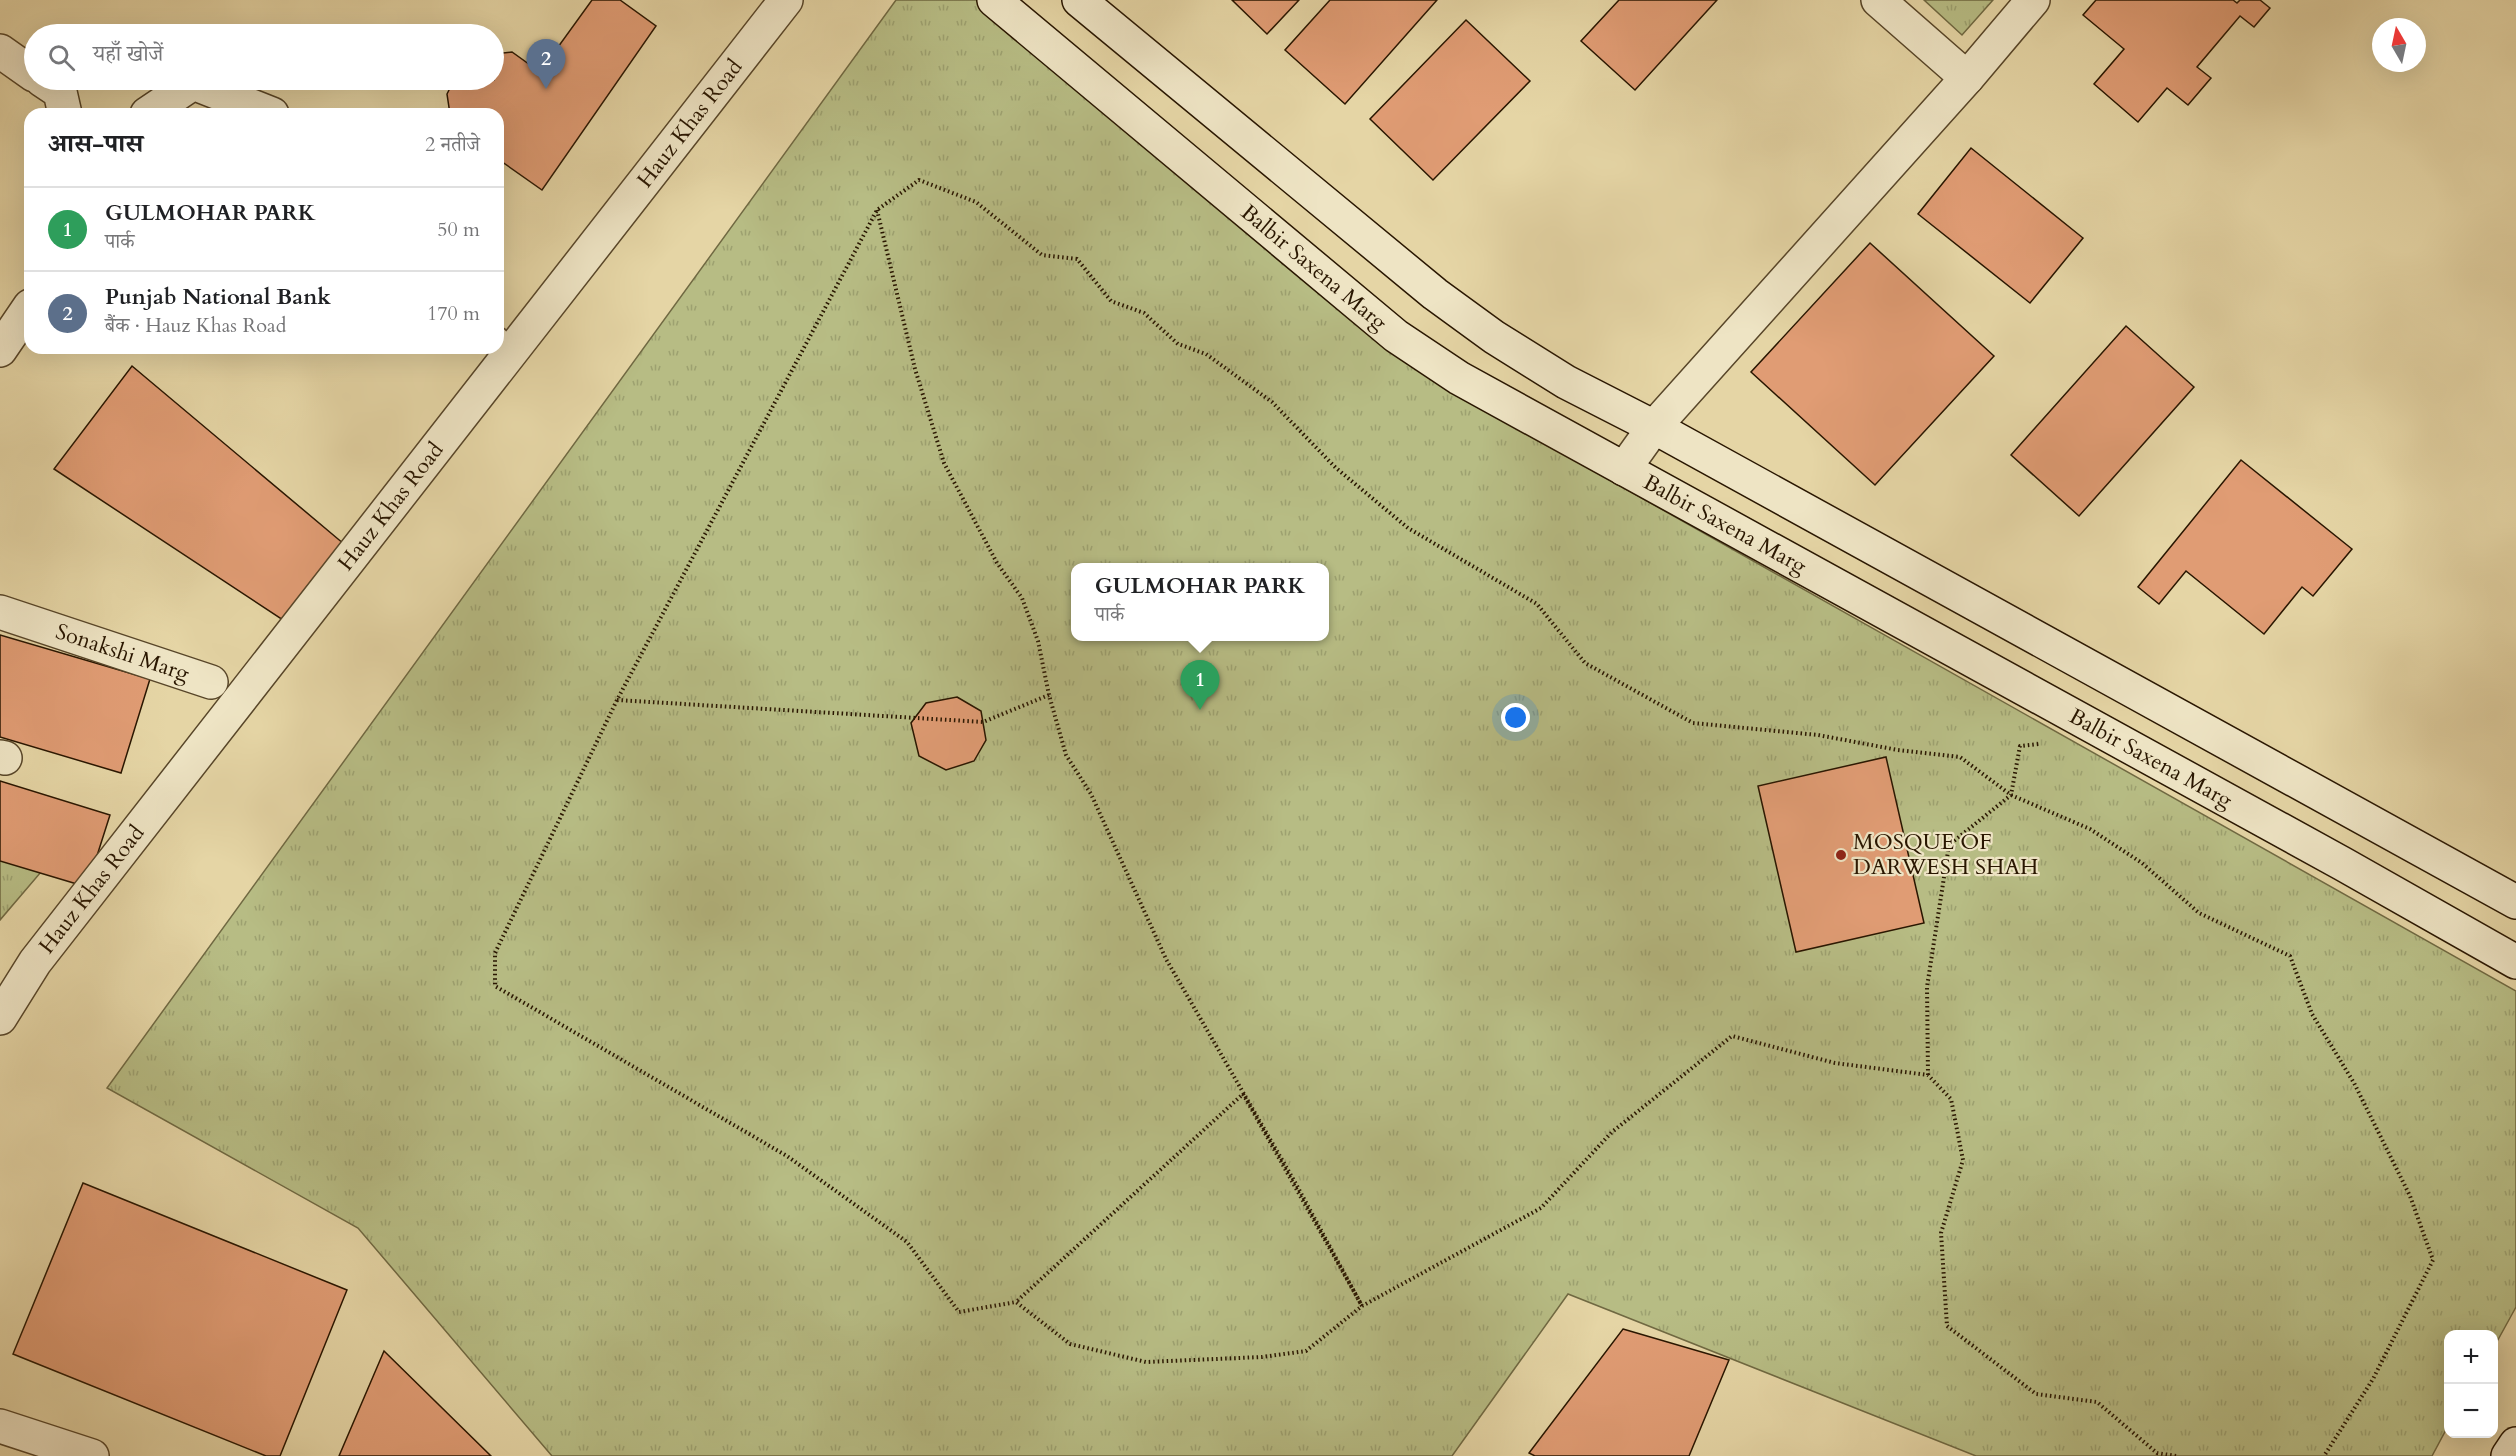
<!DOCTYPE html>
<html lang="hi">
<meta charset="utf-8">
<style>
:root{--surface:#fff;--page:#f6f6f6;--text:#202124;--muted:#757577;--line:#e0e0e0;--accent:#d93025}
body{margin:0;font-family:Cardo,"Noto Serif Devanagari",serif;background:var(--page);color:var(--text)}
.controls{position:absolute;right:18px;bottom:18px;display:grid;overflow:hidden;border-radius:12px;box-shadow:0 6px 24px #0002}
.controls button{width:54px;height:54px;display:grid;place-items:center;padding:0;border:0;border-bottom:2px solid var(--line);background:var(--surface);color:var(--text);font:30px sans-serif}
.compass{position:absolute;left:2372px;top:18px;width:54px;height:54px;border-radius:50%;background:var(--surface);box-shadow:0 6px 24px #0002;rotate:351deg}
.you{position:absolute;left:1516px;top:718px;width:21px;height:21px;margin:-15px;border:4px solid #fff;border-radius:50%;background:#1a73e8;box-shadow:0 0 0 9px #1a73e833}
.badge{display:grid;place-items:center;width:39px;height:39px;border-radius:50%;background:var(--accent);color:#fff;font-size:20px;font-weight:700}
.pin{position:absolute;translate:-50% -50px;filter:drop-shadow(0 2px 3px #0008)}
.pin::after{content:'';position:absolute;top:32px;width:21px;height:18px;background:inherit;clip-path:polygon(0 0,100% 0,50% 100%)}
.popup{position:absolute;left:1071px;top:563px;width:258px;height:78px;box-sizing:border-box;display:grid;place-content:center;border-radius:12px;background:var(--surface);filter:drop-shadow(0 2px 4px #0005);font-size:20px;white-space:nowrap;color:var(--muted)}
.popup b{font-size:22px;color:var(--text)}
.popup::after{content:'';position:absolute;left:50%;top:100%;margin-left:-12px;border:12px solid transparent;border-top-color:var(--surface)}
.list{margin:0;padding:0;list-style:none}
h2{display:flex;justify-content:space-between;align-items:center;height:78px;margin:0;padding:0 24px;font-size:26px}
h2 small{font-size:20px;font-weight:400;color:var(--muted)}
.list li{display:grid;grid-template-columns:39px 1fr auto;gap:18px;align-items:center;box-sizing:border-box;height:84px;padding:0 24px;border-top:2px solid var(--line)}
.list b{display:block;font-size:22px;white-space:nowrap}
.list p{margin:0;font-size:20px;white-space:nowrap;color:var(--muted)}
.list em{font-size:20px;font-style:normal;color:var(--muted)}
.icon{flex:none;width:33px;height:33px;fill:none;stroke:currentColor;stroke-width:2;stroke-linecap:round;stroke-linejoin:round}
.map{position:relative;flex:none;width:2516px;height:1456px;overflow:hidden}
.search{position:absolute;background:var(--surface);box-shadow:0 6px 24px #0002;left:24px;top:24px;width:480px;height:66px;display:flex;align-items:center;gap:15px;box-sizing:border-box;padding:0 21px;border-radius:33px;color:var(--muted);font-size:22px}
.panel{position:absolute;background:var(--surface);box-shadow:0 6px 24px #0002;left:24px;top:108px;width:480px;height:246px;border-radius:18px}
.map>svg:first-child{display:block}
.grass{fill:url(#grass-tufts);stroke:#706942;stroke-width:1.5;fill-rule:evenodd}
.building{fill:#e09c74;stroke:#291600;stroke-width:1.5}
.lines{fill:none;stroke-linecap:round;stroke-linejoin:round}
.lane-casing{stroke:#584629;stroke-width:21}
.street-casing{stroke:#584629;stroke-width:36}
.secondary-casing{stroke:#291600;stroke-width:36}
.path{stroke:#291600;stroke-width:4;stroke-dasharray:1.5 3;stroke-linecap:butt}
.lane{stroke:#eee4c4;stroke-width:18}
.street{stroke:#eee4c4;stroke-width:33}
.secondary{stroke:#eee4c4;stroke-width:33}
.poi-dot{fill:#8f2418;stroke:#eee4c4;stroke-width:2}
.labels{text-anchor:middle;dominant-baseline:central;stroke-width:4.5;stroke-linejoin:round;paint-order:stroke}
.street-label{font-size:22px;fill:#291600;stroke:#eee4c4}
.poi-label{font-size:22px;fill:#291600;stroke:#eee4c4;text-anchor:start}
</style>
<div class="map">
<svg width="2516" height="1456" viewBox="0 0 2516 1456">
<defs>
<pattern id="grass-tufts" width="24" height="20" patternUnits="userSpaceOnUse" patternTransform="scale(1.5)"><rect width="24" height="20" fill="#b7bc84"/><path d="M3 7l-1-3M5 7V3M7 7l1-3M15 17l-1-3M17 17v-4M19 17l1-3" fill="none" stroke="#9da170"/></pattern>
</defs>
<rect width="100%" height="100%" fill="#e5d5a5"/>
<filter id="stains"><feTurbulence type="fractalNoise" baseFrequency=".00333" numOctaves="4"/><feColorMatrix values="0 0 0 0 .2 0 0 0 0 .09 0 0 0 0 .02 0 0 0 .5 -.17"/></filter>
<radialGradient id="worn" r=".72"><stop offset=".6" stop-color="#630" stop-opacity="0"/><stop offset="1" stop-color="#630" stop-opacity=".3"/></radialGradient>
<g class="grass">
<path d="M896,0h87l538,430 995,561v316l-22,40v-13h-46v92l-16,30h-456l-408,-162 -116,162h-900l-194,-228 -251,-140zM1076,568h248v68h-248z"/>
<polygon points="1924,0 1993,0 1962,35"/>
<polygon points="0,851 47,865 0,920"/>
</g>
<g class="building">
<polygon points="592,0 620,0 656,26 542,190 498,159 498,114 450,114 447,94 454,80 494,80 494,54 512,52 540,72"/>
<polygon points="1232,0 1299,0 1267,34"/>
<polygon points="1330,0 1437,0 1345,104 1285,50"/>
<polygon points="1619,0 1717,0 1635,90 1581,41"/>
<polygon points="2096,0 2233,0 2237,3 2240,0 2260,0 2270,8 2254,27 2240,16 2197,67 2211,78 2188,105 2167,88 2138,122 2094,84 2124,49 2083,15"/>
<polygon points="1466,20 1530,81 1433,180 1370,119"/>
<polygon points="1971,148 2083,238 2030,303 1918,214"/>
<polygon points="1870,243 1994,356 1875,485 1751,372"/>
<polygon points="2126,326 2194,387 2079,516 2011,455"/>
<polygon points="132,366 344,544 286,622 54,469"/>
<polygon points="2241,460 2352,549 2313,596 2302,587 2264,634 2186,571 2159,604 2138,587"/>
<polygon points="0,635 150,679 121,773 0,737"/>
<polygon points="957,697 981,711 986,740 974,761 946,770 919,756 911,723 926,703"/>
<polygon points="1886,757 1924,923 1796,952 1758,786"/>
<polygon points="0,781 110,815 87,887 0,861"/>
<polygon points="83,1183 347,1290 280,1456 266,1456 13,1354"/>
<polygon points="1623,1329 1729,1360 1689,1456 1535,1456 1529,1453"/>
<polygon points="384,1351 491,1456 339,1456"/>
</g>
<g class="lines">
<defs>
<polyline id="lane" points="498,336 513,351"/>
<g id="street">
<polyline points="1878,0 1967,78"/>
<polyline points="0,51 34,75"/>
<polyline points="42,80 60,92 65,114"/>
<polyline points="147,114 193,83 272,114"/>
<polyline points="0,350 30,306"/>
<polyline points="1624,469 1654,427 1967,78 2033,0"/>
<path id="s1" d="M0,612l211,70"/>
<polyline points="0,757 5,758"/>
<path id="s2" d="M0,1018l35,-56 751,-962"/>
<polyline points="0,1426 92,1456"/>
</g>
<g id="secondary">
<path id="s3" d="M994,0l402,336 63,42 884,486 173,98"/>
<polyline points="1079,0 1435,294 1494,337 1566,382 1654,427 2516,902"/>
<polyline points="2508,1456 2516,1444"/>
</g>
</defs>
<use href="#lane" class="lane-casing"/>
<use href="#street" class="street-casing"/>
<use href="#secondary" class="secondary-casing"/>
<g class="path">
<polyline points="877,210 915,369 944,463 997,563 1022,598 1038,641 1049,695 1066,755 1091,794 1166,959 1296,1184 1362,1306 1243,1094 1016,1302"/>
<polyline points="617,700 983,722 1049,695"/>
<polyline points="1928,1075 1927,987 1949,845 2011,795 2020,746 2039,744"/>
<polyline points="2176,1456 2157,1453 2097,1402 2036,1394 1947,1326 1941,1233 1963,1160 1951,1099 1928,1075 1835,1063 1732,1036 1612,1132 1541,1208 1362,1306 1306,1351 1262,1357 1146,1362 1070,1344 1016,1302 959,1312 907,1242 787,1156 495,986 495,953 617,700 877,210 919,180 976,202 1042,255 1077,259 1111,301 1144,313 1178,344 1206,354 1272,402 1336,468 1408,528 1537,604 1585,663 1693,723 1818,735 1898,750 1960,757 2011,795 2090,829 2142,863 2199,913 2290,956 2312,1014 2354,1083 2410,1196 2433,1260 2373,1379 2324,1456"/>
</g>
<use href="#lane" class="lane"/>
<use href="#street" class="street"/>
<use href="#secondary" class="secondary"/>
</g>
<circle class="poi-dot" cx="1841" cy="855" r="6"/>
<g class="labels">
<g class="street-label">
<text stroke="none"><textPath href="#s2" startOffset="1130">Hauz Khas Road</textPath></text>
<text stroke="none"><textPath href="#s3" startOffset="417">Balbir Saxena Marg</textPath></text>
<text stroke="none"><textPath href="#s2" startOffset="644">Hauz Khas Road</textPath></text>
<text stroke="none"><textPath href="#s3" startOffset="903">Balbir Saxena Marg</textPath></text>
<text stroke="none"><textPath href="#s1" startOffset="129">Sonakshi Marg</textPath></text>
<text stroke="none"><textPath href="#s3" startOffset="1389">Balbir Saxena Marg</textPath></text>
<text stroke="none"><textPath href="#s2" startOffset="158">Hauz Khas Road</textPath></text>
</g>
<g class="poi-label">
<text x="1853" y="842">MOSQUE OF<tspan x="1853" dy="25">DARWESH SHAH</tspan></text>
</g>
</g>
<rect width="100%" height="100%" filter="url(#stains)"/>
<rect width="100%" height="100%" fill="url(#worn)"/>
</svg>
<div class="controls">
<button>+</button>
<button>−</button>
</div>
<svg class="compass" viewBox="-18 -18 36 36"><path d="M0-13l5 13h-10z" fill="#e53935"/><path d="M0 13l5-13h-10z" fill="#757577"/></svg>
<div class="you"></div>
<div class="pin badge" style="left:1200px;top:710px;background:#2e9e5b">1</div>
<div class="popup"><b>GULMOHAR PARK</b>पार्क</div>
<div class="pin badge" style="left:546px;top:89px;background:#5c6f8a">2</div>
<div class="search"><svg class="icon" aria-label="search" viewBox="0 0 24 24"><circle cx="10" cy="10" r="6"/><path d="M15 15l6 6"/></svg>यहाँ खोजें</div>
<section class="panel">
<h2>आस-पास<small>2 नतीजे</small></h2>
<ul class="list">
<li><span class="badge" style="background:#2e9e5b">1</span><div><b>GULMOHAR PARK</b><p>पार्क</p></div><em>50 m</em></li>
<li><span class="badge" style="background:#5c6f8a">2</span><div><b>Punjab National Bank</b><p>बैंक · Hauz Khas Road</p></div><em>170 m</em></li>
</ul>
</section>
</div>
